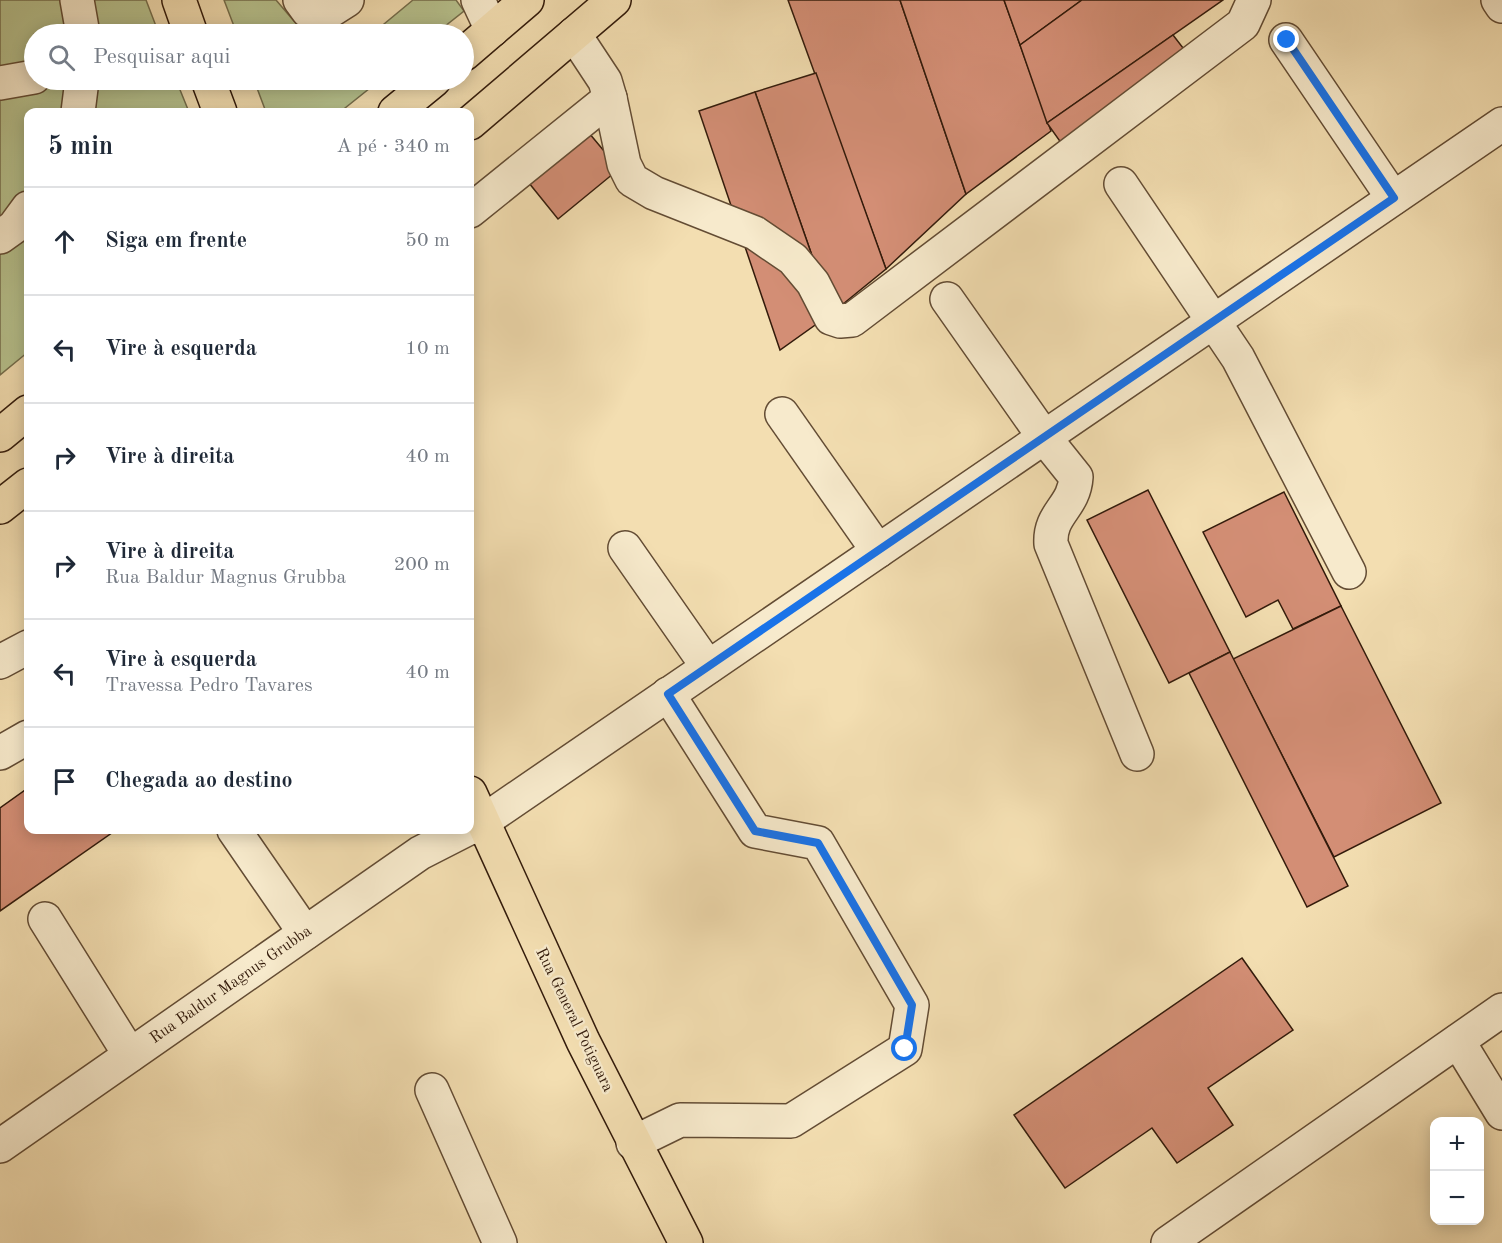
<!DOCTYPE html>
<html lang="pt">
<meta charset="utf-8">
<style>
:root{--surface:#fff;--page:#f2f2f3;--text:#1f2937;--muted:#747a83;--line:#e0e1e3}
body{margin:0;font-family:"Old Standard TT",serif;background:var(--page);color:var(--text)}
.controls{position:absolute;right:18px;bottom:18px;display:grid;overflow:hidden;border-radius:12px;box-shadow:0 3px 15px #0003}
.controls button{width:54px;height:54px;display:grid;place-items:center;padding:0;border:0;border-bottom:2px solid var(--line);background:var(--surface);color:var(--text);font:30px sans-serif}
.stop{position:absolute;width:18px;height:18px;margin:-14px;border:4px solid #1a73e8;border-radius:50%;background:#fff}
.stop.end{background:#1a73e8;border-color:#fff;box-shadow:0 2px 6px #0008}
.list{margin:0;padding:0;list-style:none}
h2{display:flex;justify-content:space-between;align-items:center;height:78px;margin:0;padding:0 24px;font-size:26px}
h2 small{font-size:20px;font-weight:400;color:var(--muted)}
.list li{display:grid;grid-template-columns:39px 1fr auto;gap:18px;align-items:center;box-sizing:border-box;height:108px;padding:0 24px;border-top:2px solid var(--line)}
.list b{display:block;font-size:22px;white-space:nowrap}
.list p{margin:0;font-size:20px;white-space:nowrap;color:var(--muted)}
.list em{font-size:20px;font-style:normal;color:var(--muted)}
.icon{flex:none;width:33px;height:33px;fill:none;stroke:currentColor;stroke-width:2;stroke-linecap:round;stroke-linejoin:round}
.map{position:relative;flex:none;width:1502px;height:1243px;overflow:hidden}
.search{position:absolute;background:var(--surface);box-shadow:0 3px 15px #0003;left:24px;top:24px;width:450px;height:66px;display:flex;align-items:center;gap:15px;box-sizing:border-box;padding:0 21px;border-radius:33px;color:var(--muted);font-size:22px}
.panel{position:absolute;background:var(--surface);box-shadow:0 3px 15px #0003;left:24px;top:108px;width:450px;height:726px;border-radius:12px}
.map>svg:first-child{display:block}
.green{fill:#b7c28e;stroke:#756e4c;stroke-width:1.5}
.building{fill:#d38e75;stroke:#331b0b;stroke-width:1.5}
.lines{fill:none;stroke-linecap:round;stroke-linejoin:round}
.minor-casing{stroke:#634c34;stroke-width:36}
.major-casing{stroke:#331b0b;stroke-width:36}
.minor{stroke:#f7eacc;stroke-width:33}
.major{stroke:#f3deb1;stroke-width:33}
.route{stroke:#1a73e8;stroke-width:8}
.labels{text-anchor:middle;dominant-baseline:central;stroke-width:4.5;stroke-linejoin:round;paint-order:stroke}
.street-label{font-size:16px;fill:#331b0b;stroke:#f7eacc}
</style>
<div class="map">
<svg width="1502" height="1243" viewBox="0 0 1502 1243">
<rect width="100%" height="100%" fill="#f3deb1"/>
<filter id="stains"><feTurbulence type="fractalNoise" baseFrequency=".00333" numOctaves="4"/><feColorMatrix values="0 0 0 0 .2 0 0 0 0 .09 0 0 0 0 .02 0 0 0 .5 -.17"/></filter>
<radialGradient id="worn" r=".72"><stop offset=".6" stop-color="#630" stop-opacity="0"/><stop offset="1" stop-color="#630" stop-opacity=".3"/></radialGradient>
<g class="green">
<polygon points="0,0 146,0 159,34 34,34 34,80 176,80 189,112 28,112 28,352 0,375"/>
<polygon points="224,0 276,0 305,34 237,34"/>
<polygon points="413,0 456,0 464,11 435,34 372,34"/>
<polygon points="254,80 380,80 340,112 266,112"/>
</g>
<g class="building">
<polygon points="788,0 900,0 966,194 886,269"/>
<polygon points="900,0 1004,0 1051,131 966,194"/>
<polygon points="1004,0 1082,0 1020,45"/>
<polygon points="1082,0 1223,0 1047,123 1020,45"/>
<polygon points="1173,35 1190,57 1064,147 1047,123"/>
<polygon points="816,73 886,269 832,313 755,92"/>
<polygon points="755,92 832,313 780,350 699,111"/>
<polygon points="589,133 619,169 558,219 529,183"/>
<polygon points="1148,490 1230,652 1169,683 1087,520"/>
<polygon points="1284,492 1341,606 1293,629 1278,600 1246,617 1203,532"/>
<polygon points="1341,606 1441,803 1334,857 1233,659"/>
<polygon points="1230,652 1348,886 1307,907 1189,673"/>
<polygon points="28,788 28,830 116,830 0,911 0,808"/>
<polygon points="1242,958 1293,1030 1208,1088 1233,1125 1177,1163 1152,1128 1065,1188 1014,1115"/>
</g>
<g class="lines">
<defs>
<g id="minor">
<polyline points="77,0 83,34"/>
<polyline points="300,0 308,11 325,14 347,0"/>
<polyline points="478,0 492,30"/>
<polyline points="1498,0 1502,6"/>
<polyline points="1286,40 1393,198"/>
<polyline points="0,83 34,77"/>
<polyline points="610,98 624,164 632,180 654,193 755,233 793,259 813,283 831,318 840,321 852,320 1243,24 1254,0"/>
<polyline points="78,112 82,80"/>
<polyline points="1121,184 1238,358 1349,572"/>
<polyline points="470,211 610,98 605,81 574,34"/>
<polyline points="0,237 14,227 28,208"/>
<path d="M947,299l97,138 32,40c-2,31 -27,36 -25,67l86,210"/>
<polyline points="782,414 878,551"/>
<polyline points="625,548 708,667"/>
<polyline points="0,662 28,647"/>
<polyline points="0,753 28,737"/>
<polyline points="470,828 482,822 1502,124"/>
<polyline points="234,830 305,933"/>
<polyline points="45,919 130,1055"/>
<polyline points="1458,1041 1502,1113"/>
<polyline points="432,1090 500,1243"/>
<polyline points="633,1143 680,1120 791,1121 905,1049 912,1005 818,843 755,831 668,694"/>
<polyline points="0,1146 420,853 465,830"/>
<polyline points="1168,1243 1502,1010"/>
</g>
<g id="major">
<polyline points="179,0 191,34"/>
<polyline points="464,54 527,0"/>
<polyline points="208,80 220,112"/>
<polyline points="395,112 434,80"/>
<polyline points="470,123 614,0"/>
<polyline points="0,435 28,412"/>
<polyline points="0,507 28,485"/>
<polyline points="470,793 583,1041 686,1243"/>
</g>
</defs>
<use href="#minor" class="minor-casing"/>
<use href="#major" class="major-casing"/>
<use href="#minor" class="minor"/>
<use href="#major" class="major"/>
</g>
<g class="lines">
<polyline class="route" points="905,1049 912,1005 818,843 755,831 668,694 1394,198 1287,40"/>
</g>
<g class="labels">
<g class="street-label">
<text transform="translate(231 985) rotate(-35)">Rua Baldur Magnus Grubba</text>
<text transform="translate(574 1020) rotate(64)">Rua General Potiguara</text>
</g>
</g>
<rect width="100%" height="100%" filter="url(#stains)"/>
<rect width="100%" height="100%" fill="url(#worn)"/>
</svg>
<div class="controls">
<button>+</button>
<button>−</button>
</div>
<div class="stop" style="left:905px;top:1049px"></div>
<div class="stop end" style="left:1287px;top:40px"></div>
<div class="search"><svg class="icon" aria-label="search" viewBox="0 0 24 24"><circle cx="10" cy="10" r="6"/><path d="M15 15l6 6"/></svg>Pesquisar aqui</div>
<section class="panel">
<h2>5 min<small>A pé · 340 m</small></h2>
<ul class="list">
<li><svg class="icon" aria-label="ahead" viewBox="0 0 24 24"><path d="M12 20V5M6 11l6-6 6 6"/></svg><div><b>Siga em frente</b></div><em>50 m</em></li>
<li><svg class="icon" aria-label="left" viewBox="0 0 24 24"><path d="M17 20v-9H6M10 6l-5 5 5 5"/></svg><div><b>Vire à esquerda</b></div><em>10 m</em></li>
<li><svg class="icon" aria-label="right" viewBox="0 0 24 24"><path d="M7 20v-9h11M14 6l5 5-5 5"/></svg><div><b>Vire à direita</b></div><em>40 m</em></li>
<li><svg class="icon" aria-label="right" viewBox="0 0 24 24"><path d="M7 20v-9h11M14 6l5 5-5 5"/></svg><div><b>Vire à direita</b><p>Rua Baldur Magnus Grubba</p></div><em>200 m</em></li>
<li><svg class="icon" aria-label="left" viewBox="0 0 24 24"><path d="M17 20v-9H6M10 6l-5 5 5 5"/></svg><div><b>Vire à esquerda</b><p>Travessa Pedro Tavares</p></div><em>40 m</em></li>
<li><svg class="icon" aria-label="arrive" viewBox="0 0 24 24"><path d="M6 21V4h12l-3 4 3 4H6"/></svg><div><b>Chegada ao destino</b></div></li>
</ul>
</section>
</div>
